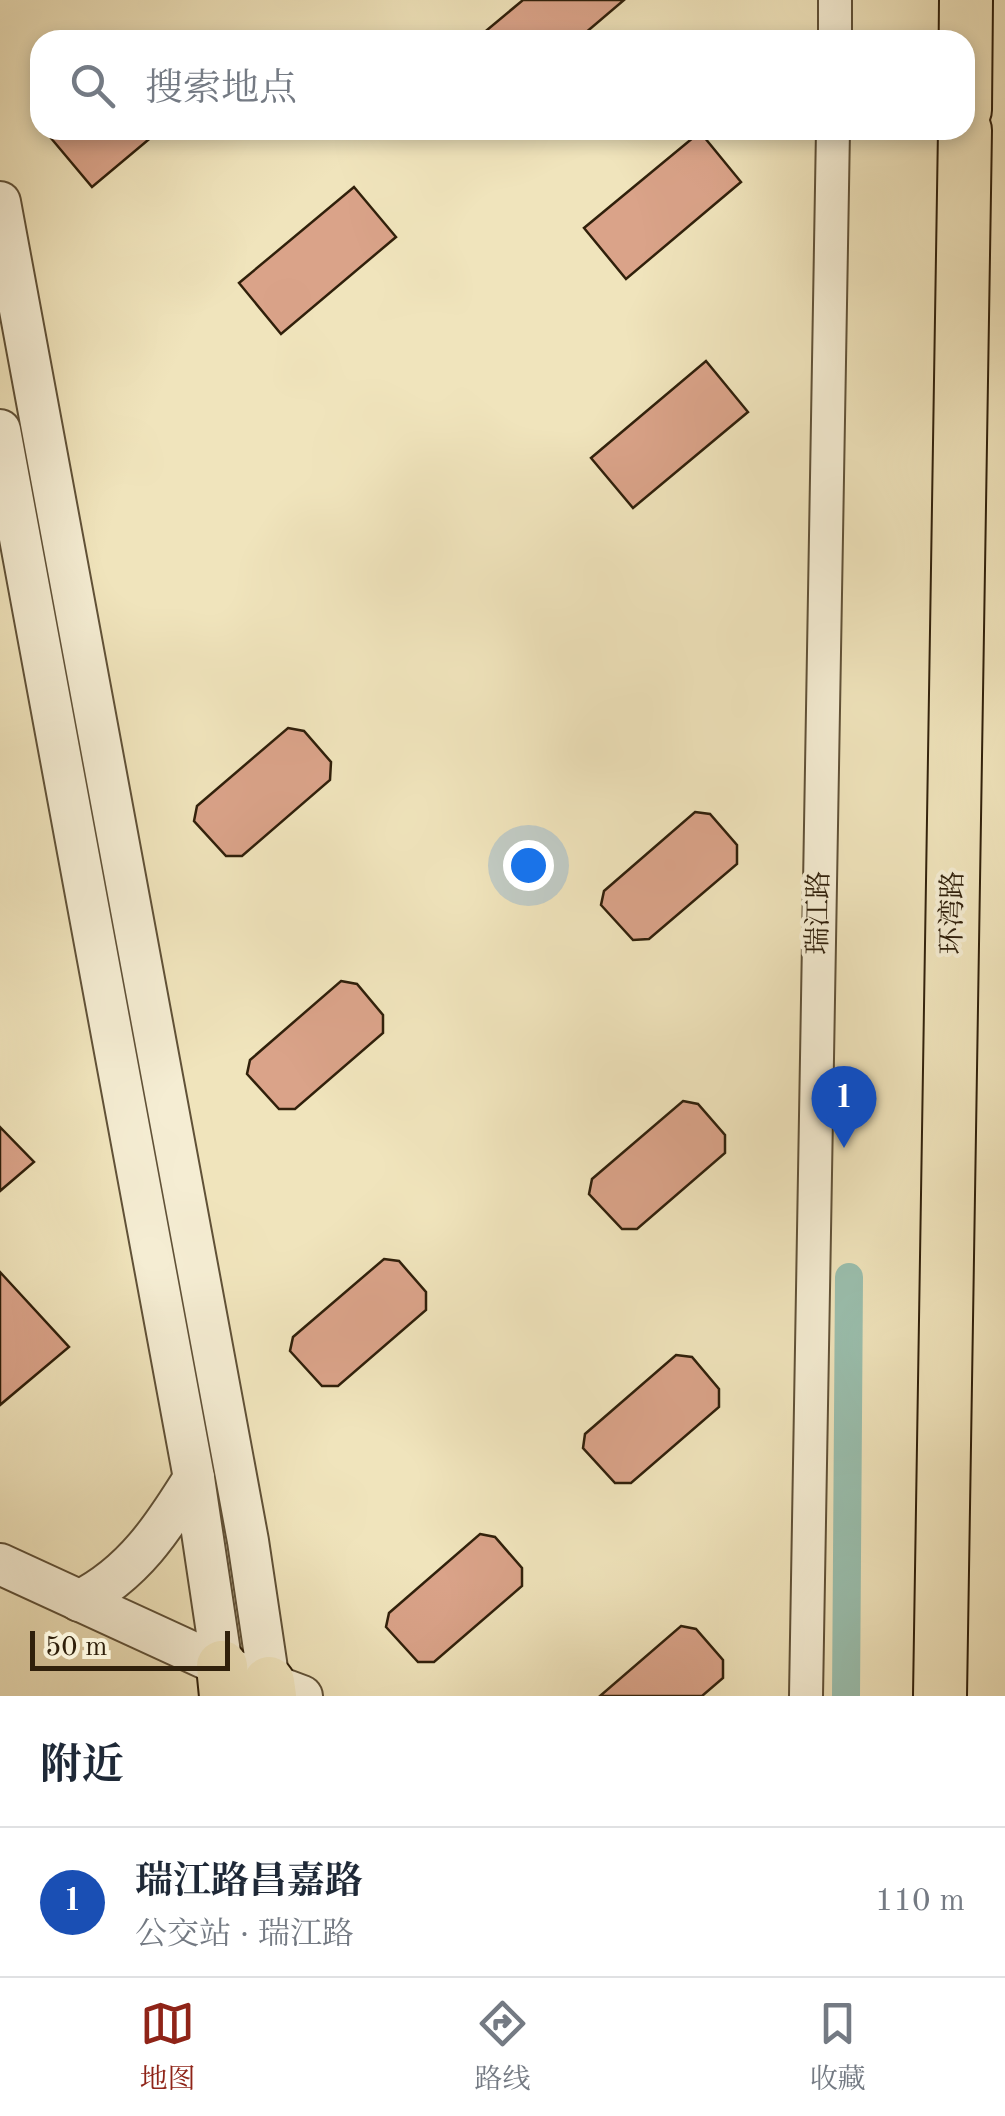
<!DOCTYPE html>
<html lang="zh">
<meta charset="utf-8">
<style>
:root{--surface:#fff;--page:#f6f6f7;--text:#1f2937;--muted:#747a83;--line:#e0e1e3;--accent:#8f2418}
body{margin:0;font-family:"Old Standard TT","Noto Serif SC",serif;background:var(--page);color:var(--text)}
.scale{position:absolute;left:30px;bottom:25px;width:200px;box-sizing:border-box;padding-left:10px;border:5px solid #30200b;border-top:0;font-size:28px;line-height:35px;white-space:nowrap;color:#30200b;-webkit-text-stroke:8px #f5edd3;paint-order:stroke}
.you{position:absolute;left:528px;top:865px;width:35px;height:35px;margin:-25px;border:8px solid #fff;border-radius:50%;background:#1a73e8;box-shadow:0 0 0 15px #1a73e833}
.badge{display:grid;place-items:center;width:65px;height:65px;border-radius:50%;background:var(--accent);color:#fff;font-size:32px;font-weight:700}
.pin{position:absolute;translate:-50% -82px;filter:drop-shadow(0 2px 5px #0008)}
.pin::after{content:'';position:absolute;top:52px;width:35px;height:30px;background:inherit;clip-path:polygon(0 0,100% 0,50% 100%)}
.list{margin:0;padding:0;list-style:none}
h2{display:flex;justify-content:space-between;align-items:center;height:130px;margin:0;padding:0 40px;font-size:42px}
h2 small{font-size:32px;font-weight:400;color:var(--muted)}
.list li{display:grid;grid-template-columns:65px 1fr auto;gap:30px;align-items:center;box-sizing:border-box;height:150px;padding:0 40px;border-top:2px solid var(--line)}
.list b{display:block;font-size:38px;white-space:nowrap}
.list p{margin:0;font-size:32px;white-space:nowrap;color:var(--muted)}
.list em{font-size:32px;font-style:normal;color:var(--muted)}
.icon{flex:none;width:55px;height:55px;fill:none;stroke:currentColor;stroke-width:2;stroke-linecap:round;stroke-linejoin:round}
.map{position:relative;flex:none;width:1005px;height:1696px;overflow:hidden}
.search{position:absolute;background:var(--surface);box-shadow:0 5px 15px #0003;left:30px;right:30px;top:30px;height:110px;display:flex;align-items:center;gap:25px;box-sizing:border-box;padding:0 35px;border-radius:30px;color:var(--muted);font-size:38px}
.sheet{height:280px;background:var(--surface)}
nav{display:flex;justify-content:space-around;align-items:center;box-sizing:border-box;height:140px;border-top:2px solid var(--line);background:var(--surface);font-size:28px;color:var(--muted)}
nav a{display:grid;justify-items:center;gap:5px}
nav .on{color:var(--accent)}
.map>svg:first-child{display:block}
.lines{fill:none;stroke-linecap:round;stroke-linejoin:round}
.canal{stroke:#9abfae;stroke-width:28}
.building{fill:#daa389;stroke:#30200b;stroke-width:2.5}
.minor-casing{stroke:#605137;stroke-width:36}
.tertiary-casing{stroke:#605137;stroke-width:44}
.primary-casing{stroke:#30200b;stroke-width:54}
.trunk-casing{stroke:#30200b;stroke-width:56}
.minor{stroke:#f5edd3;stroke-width:32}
.tertiary{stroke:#f5edd3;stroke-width:40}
.primary{stroke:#f0e4bc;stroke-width:50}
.trunk{stroke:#f0e4bc;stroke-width:52}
.labels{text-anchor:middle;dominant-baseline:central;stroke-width:8;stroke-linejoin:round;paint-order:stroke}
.street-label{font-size:28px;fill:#30200b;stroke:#f5edd3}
</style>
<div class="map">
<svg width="1005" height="1696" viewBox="0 0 1005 1696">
<rect width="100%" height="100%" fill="#f0e4bc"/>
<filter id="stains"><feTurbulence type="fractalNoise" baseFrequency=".002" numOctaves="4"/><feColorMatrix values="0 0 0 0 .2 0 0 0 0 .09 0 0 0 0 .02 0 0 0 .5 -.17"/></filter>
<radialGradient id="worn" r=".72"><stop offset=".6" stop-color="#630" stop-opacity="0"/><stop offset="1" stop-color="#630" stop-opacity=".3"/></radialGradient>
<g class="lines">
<polyline class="canal" points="846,1696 849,1277"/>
</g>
<g class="building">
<polygon points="523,0 624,0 577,40 475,40"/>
<polygon points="58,130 160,130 92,187 50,137"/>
<polygon points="700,132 741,182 626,279 584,228"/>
<polygon points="354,187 396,237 281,334 239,283"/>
<polygon points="706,361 748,412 633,508 591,458"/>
<polygon points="288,728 304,731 331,762 330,780 242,856 226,856 194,821 197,806"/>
<polygon points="695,812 710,814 737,845 737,864 649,939 633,940 601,905 604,891"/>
<polygon points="341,981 357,984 383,1015 383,1033 295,1109 279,1109 247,1074 250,1060"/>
<polygon points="683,1101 698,1104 725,1135 725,1153 637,1229 622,1229 589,1194 592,1179"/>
<polygon points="0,1127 34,1162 0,1191"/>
<polygon points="384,1259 399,1261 426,1292 426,1310 338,1386 322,1386 290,1351 293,1337"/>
<polygon points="0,1272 69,1347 0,1405"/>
<polygon points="676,1355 692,1357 719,1389 719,1407 631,1483 615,1483 583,1448 585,1434"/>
<polygon points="480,1534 495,1537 522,1568 522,1586 434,1662 418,1662 386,1627 389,1613"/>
<polygon points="681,1626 696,1629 723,1660 723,1678 702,1696 600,1696"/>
</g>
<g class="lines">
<defs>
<g id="minor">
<polyline points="835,40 835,0"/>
<polyline points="806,1696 833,130"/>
</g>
<g id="tertiary">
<polyline points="0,202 248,1541 269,1682"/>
<polyline points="0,430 194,1478 222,1666"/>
<polyline points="0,1564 222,1666 302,1696"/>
<path d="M79,1601c54,-27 84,-73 115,-123"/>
</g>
<g id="primary">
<polyline points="222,1666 225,1696"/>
<polyline points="269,1682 271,1696"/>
</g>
<g id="trunk">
<polyline points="965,110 966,0"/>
<polyline points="940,1696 965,130"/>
</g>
</defs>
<use href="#minor" class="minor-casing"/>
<use href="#tertiary" class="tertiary-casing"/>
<use href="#primary" class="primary-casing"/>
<use href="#trunk" class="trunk-casing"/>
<use href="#minor" class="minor"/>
<use href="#tertiary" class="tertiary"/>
<use href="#primary" class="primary"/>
<use href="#trunk" class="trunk"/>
</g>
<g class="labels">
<g class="street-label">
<text transform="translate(820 913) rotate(-89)">瑞江路</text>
<text transform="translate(954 913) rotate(-89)">环湾路</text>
</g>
</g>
<rect width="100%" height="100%" filter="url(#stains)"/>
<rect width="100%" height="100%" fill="url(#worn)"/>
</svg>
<div class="scale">50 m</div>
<div class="you"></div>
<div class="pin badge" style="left:844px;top:1148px;background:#1a4fb4">1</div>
<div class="search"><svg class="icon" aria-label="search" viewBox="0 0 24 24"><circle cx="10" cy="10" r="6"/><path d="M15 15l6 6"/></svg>搜索地点</div>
</div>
<section class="sheet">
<h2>附近<small></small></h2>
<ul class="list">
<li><span class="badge" style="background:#1a4fb4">1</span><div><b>瑞江路昌嘉路</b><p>公交站 · 瑞江路</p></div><em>110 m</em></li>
</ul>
</section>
<nav>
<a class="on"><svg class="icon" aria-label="map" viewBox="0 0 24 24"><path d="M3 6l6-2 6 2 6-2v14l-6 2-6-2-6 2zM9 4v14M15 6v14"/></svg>地图</a>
<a><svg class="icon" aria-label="directions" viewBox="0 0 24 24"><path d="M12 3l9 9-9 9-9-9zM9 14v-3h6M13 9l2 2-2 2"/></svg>路线</a>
<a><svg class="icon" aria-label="saved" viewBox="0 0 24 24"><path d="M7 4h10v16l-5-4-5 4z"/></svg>收藏</a>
</nav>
